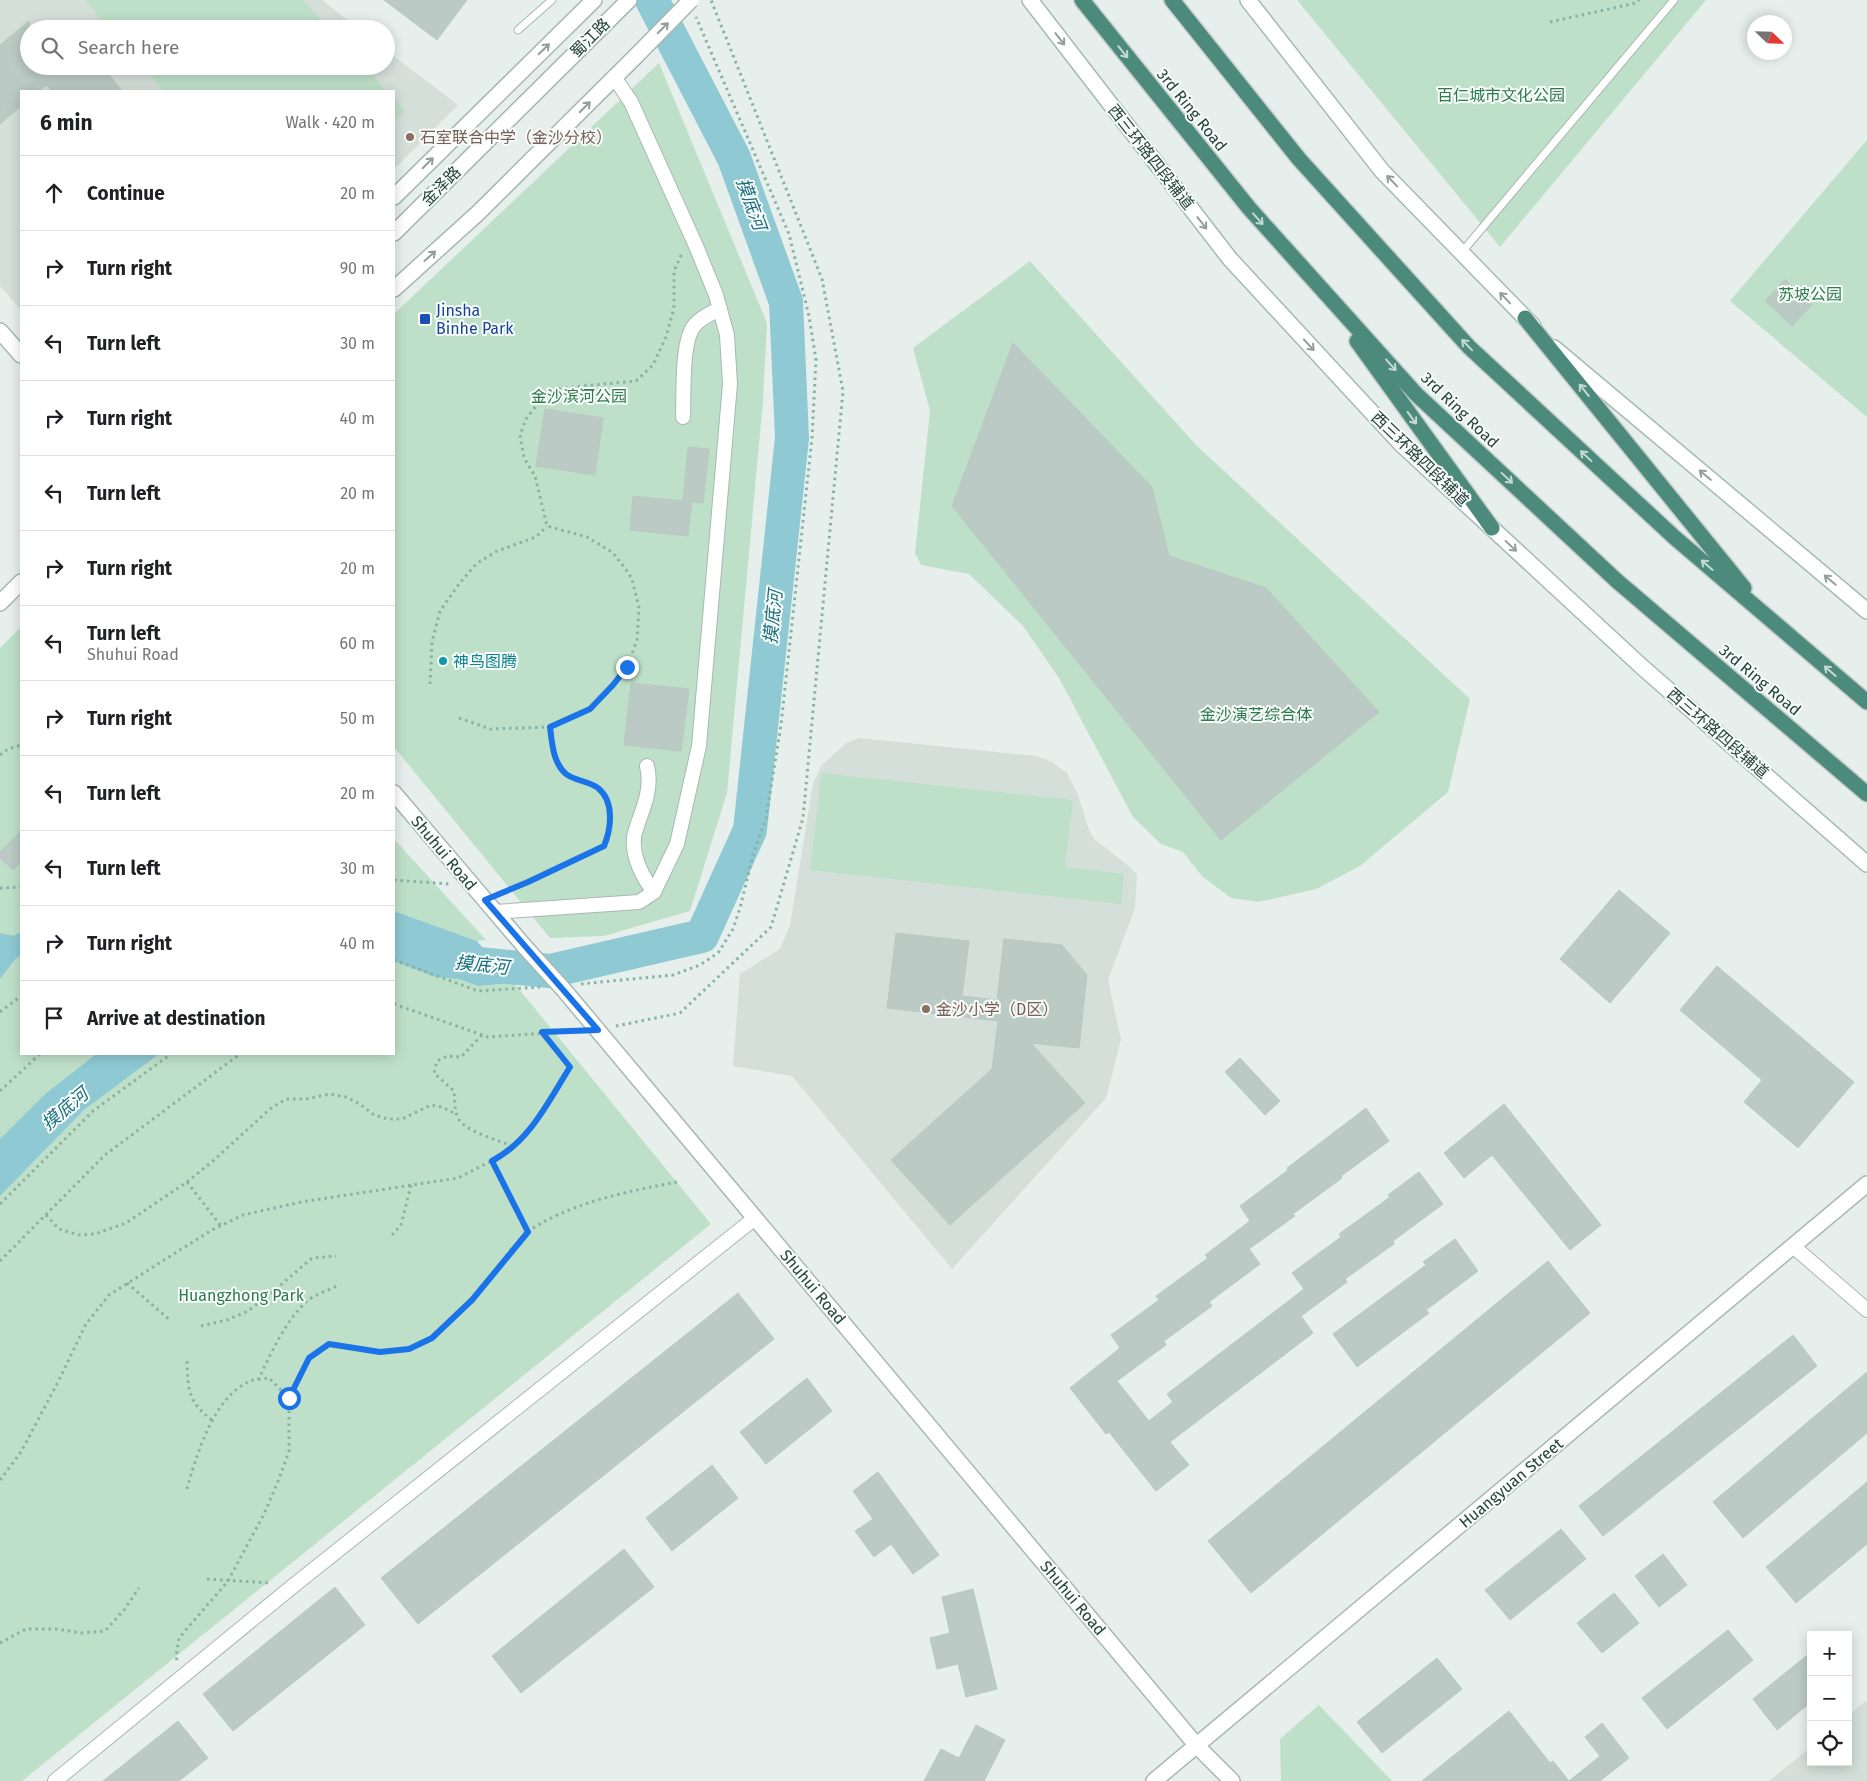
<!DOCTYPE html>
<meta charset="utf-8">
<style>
:root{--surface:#fff;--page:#f2f2f2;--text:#202124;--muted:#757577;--line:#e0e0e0}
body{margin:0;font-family:"Fira Sans","Noto Sans SC",sans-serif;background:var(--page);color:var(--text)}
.controls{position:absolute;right:15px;bottom:15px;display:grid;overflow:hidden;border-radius:0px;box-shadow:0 2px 12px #0003}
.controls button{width:45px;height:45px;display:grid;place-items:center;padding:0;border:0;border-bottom:1px solid var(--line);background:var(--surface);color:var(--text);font:25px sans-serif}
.compass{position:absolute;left:1747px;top:15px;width:45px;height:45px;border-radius:50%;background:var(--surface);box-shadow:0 2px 12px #0003;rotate:113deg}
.stop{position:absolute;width:15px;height:15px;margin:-11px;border:4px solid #1a73e8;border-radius:50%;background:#fff}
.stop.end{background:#1a73e8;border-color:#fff;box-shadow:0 1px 5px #0008}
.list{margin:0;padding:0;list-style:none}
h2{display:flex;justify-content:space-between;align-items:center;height:65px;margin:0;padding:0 20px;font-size:21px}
h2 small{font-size:16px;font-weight:400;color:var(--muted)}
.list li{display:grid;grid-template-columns:32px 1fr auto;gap:15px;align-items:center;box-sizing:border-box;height:75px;padding:0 20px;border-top:1px solid var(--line)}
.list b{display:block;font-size:19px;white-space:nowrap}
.list p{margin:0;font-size:16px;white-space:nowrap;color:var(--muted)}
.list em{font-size:16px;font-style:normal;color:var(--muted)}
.icon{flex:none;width:28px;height:28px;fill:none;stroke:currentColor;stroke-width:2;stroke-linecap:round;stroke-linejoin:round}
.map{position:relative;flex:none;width:1867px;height:1781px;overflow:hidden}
.search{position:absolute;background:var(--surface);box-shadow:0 2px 12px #0003;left:20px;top:20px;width:375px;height:55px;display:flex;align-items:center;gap:12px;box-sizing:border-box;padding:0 18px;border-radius:28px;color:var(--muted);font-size:19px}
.panel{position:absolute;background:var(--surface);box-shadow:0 2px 12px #0003;left:20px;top:90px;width:375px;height:965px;border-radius:0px}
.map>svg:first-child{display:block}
.built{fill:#d4dfda}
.green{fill:#bfe0c8}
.water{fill:#8ec9d4}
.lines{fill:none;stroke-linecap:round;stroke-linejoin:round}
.river{stroke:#8ec9d4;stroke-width:34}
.building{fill:#bbcac4;stroke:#b8c9c2}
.service-casing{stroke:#a8b8b2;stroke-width:9}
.minor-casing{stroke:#a8b8b2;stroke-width:16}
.tertiary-casing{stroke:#a8b8b2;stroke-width:18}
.secondary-casing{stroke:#a4bbb3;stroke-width:18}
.trunk-casing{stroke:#c2cac8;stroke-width:18}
.path{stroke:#86b3a5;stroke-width:3;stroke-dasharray:2.5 4;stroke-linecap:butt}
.service{stroke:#fff;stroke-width:7}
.minor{stroke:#fff;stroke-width:14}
.tertiary{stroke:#fff;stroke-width:15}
.secondary{stroke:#fff;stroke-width:15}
.trunk{stroke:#4c8a7c;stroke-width:15}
.tertiary-bridge-casing{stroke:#a8b8b2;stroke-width:18;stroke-linecap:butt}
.tertiary-bridge{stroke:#fff;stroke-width:15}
.oneway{stroke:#92a09c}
.oneway2{stroke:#c4d9d4}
.route{stroke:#1a73e8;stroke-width:6}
.education-dot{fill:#8d6e63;stroke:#f7fbf9;stroke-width:2}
.transit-dot{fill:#1a4fb4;stroke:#f7fbf9;stroke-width:2}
.culture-dot{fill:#0f9aa8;stroke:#f7fbf9;stroke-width:2}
.labels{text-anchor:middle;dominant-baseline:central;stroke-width:4;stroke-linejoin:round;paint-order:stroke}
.street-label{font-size:16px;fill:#24423a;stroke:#f7fbf9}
.park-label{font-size:16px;fill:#2d7a4b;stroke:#f7fbf9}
.education-label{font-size:16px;fill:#785e54;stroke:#f7fbf9;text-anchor:start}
.transit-label{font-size:16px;fill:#164399;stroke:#f7fbf9;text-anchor:start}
.culture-label{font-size:16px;fill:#0d838f;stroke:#f7fbf9;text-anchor:start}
.water-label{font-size:18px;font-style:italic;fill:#1c6f80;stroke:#f7fbf9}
</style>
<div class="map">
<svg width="1867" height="1781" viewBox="0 0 1867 1781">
<rect width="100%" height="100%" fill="#e6efeb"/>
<g class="built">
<polygon points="0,0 322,0 359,29 29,29 29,66 386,66 386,50 458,105 394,169 394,91 21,91 21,310 0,286"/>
<polygon points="859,738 1036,756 1052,762 1067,773 1078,795 1089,830 1095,840 1124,862 1137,874 1135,908 1108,980 1121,1039 1106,1098 952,1269 792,1076 733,1066 740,974 780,949 790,925 813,784 821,766 846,743"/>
<polygon points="1867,1700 1867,1781 1769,1781 1811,1747 1811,1762 1848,1762 1848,1716"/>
</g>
<g class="green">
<polygon points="85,0 303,0 329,29 110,29"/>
<polygon points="1297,0 1706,0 1500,247"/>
<polygon points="659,63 767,323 763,401 727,793 690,911 604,936 550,938 394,747 394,314"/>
<polygon points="142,66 364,66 386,91 163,91"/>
<polygon points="394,99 405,111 394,121"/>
<polygon points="1867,140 1867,417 1730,301"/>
<polygon points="1030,261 1196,445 1470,699 1448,792 1360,866 1316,889 1259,902 1231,898 1202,876 1183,852 1161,844 1133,817 1059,678 1023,626 969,574 921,565 915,553 930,411 913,348"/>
<polygon points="21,627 21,1054 96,1054 45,1094 0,1139 0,648"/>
<polygon points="821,773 1073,800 1065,867 1124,874 1121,904 810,870"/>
<polygon points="394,839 486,940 477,941 394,911"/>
<polygon points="394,952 447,975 478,986 514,983 711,1224 22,1781 0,1781 0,1196 84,1110 159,1054 394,1054"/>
<polygon points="1319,1705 1392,1781 1281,1781 1280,1739"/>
</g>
<g class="water">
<polygon points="394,911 477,941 514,983 478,986 447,975 394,952"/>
<polygon points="21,932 21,956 16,958 0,979 0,933 14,936"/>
<polygon points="96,1054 159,1054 84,1110 0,1196 0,1139 45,1094"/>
</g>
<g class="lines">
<polyline class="river" points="394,943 438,960 550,971 702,936 750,830 792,438 786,302 734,158 652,0"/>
</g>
<g class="building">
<polygon points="384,0 467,0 437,40"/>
<polygon points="29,21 29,66 102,66 122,91 52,91 46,85 39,91 21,91 21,106 0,124 0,45"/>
<polygon points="1785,279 1812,305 1792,326 1765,301"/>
<polygon points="1013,343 1152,487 1169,556 1266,588 1379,712 1221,840 952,506"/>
<polygon points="545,409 603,418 595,475 536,466"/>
<polygon points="688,447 709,449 703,503 692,502 688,536 630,530 633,496 683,501"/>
<polygon points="631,683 689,689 681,751 624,745"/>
<polygon points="21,831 21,862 13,870 0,858 0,852"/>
<polygon points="1619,890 1670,933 1610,1003 1560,959"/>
<polygon points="896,933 969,941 962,996 997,1000 1004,939 1062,945 1087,975 1079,1048 1031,1043 1085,1103 950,1225 891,1160 992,1069 998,1021 887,1008"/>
<polygon points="1717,966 1854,1082 1798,1148 1744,1102 1762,1080 1680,1010"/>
<polygon points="1240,1058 1280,1101 1265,1115 1225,1072"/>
<polygon points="1504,1104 1601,1225 1570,1250 1492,1155 1464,1178 1444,1153"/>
<polygon points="1366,1108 1389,1141 1341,1176 1342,1178 1293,1214 1295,1216 1249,1249 1260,1264 1209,1302 1212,1306 1164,1341 1166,1345 1117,1381 1149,1421 1173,1402 1167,1394 1304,1289 1292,1273 1341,1237 1339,1234 1390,1197 1388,1195 1419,1172 1443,1204 1393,1241 1394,1244 1345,1279 1347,1282 1301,1316 1313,1333 1170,1442 1189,1465 1156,1491 1109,1432 1106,1434 1070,1388 1120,1348 1111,1335 1159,1300 1156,1296 1208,1258 1205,1255 1250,1221 1240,1206 1288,1170 1287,1168"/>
<polygon points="1455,1239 1478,1271 1426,1310 1429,1313 1357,1367 1333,1334 1426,1265 1423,1262"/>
<polygon points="1548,1261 1590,1313 1251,1593 1208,1541"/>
<polygon points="738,1293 774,1339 418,1624 381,1578"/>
<polygon points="1793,1335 1817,1366 1603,1536 1579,1506"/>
<polygon points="1867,1372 1867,1433 1743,1538 1713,1502"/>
<polygon points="807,1378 832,1411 766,1464 740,1432"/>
<polygon points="712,1465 738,1498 672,1551 646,1518"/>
<polygon points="878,1472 939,1555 913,1574 891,1544 874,1557 855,1531 873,1519 853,1491"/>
<polygon points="1867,1482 1867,1544 1796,1603 1766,1567"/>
<polygon points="1561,1529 1586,1559 1510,1620 1485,1590"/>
<polygon points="624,1549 654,1587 521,1693 492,1656"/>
<polygon points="1663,1554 1687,1585 1659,1607 1635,1576"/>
<polygon points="335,1587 365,1625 233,1731 203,1694"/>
<polygon points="973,1589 997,1689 966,1697 958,1664 937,1669 930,1638 950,1633 942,1597"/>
<polygon points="1614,1593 1639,1623 1602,1653 1577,1623"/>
<polygon points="1728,1630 1753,1660 1667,1729 1642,1698"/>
<polygon points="1811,1652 1811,1702 1777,1730 1753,1699"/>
<polygon points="1437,1658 1462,1689 1382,1753 1357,1722"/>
<polygon points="1509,1711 1550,1763 1553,1761 1569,1781 1600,1756 1585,1737 1602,1723 1629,1758 1600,1781 1422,1781"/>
<polygon points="178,1721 208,1758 179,1781 103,1781"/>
<polygon points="976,1725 1005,1740 984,1781 924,1781 941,1749 959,1758"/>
</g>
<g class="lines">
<defs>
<g id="service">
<polyline points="518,30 552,0"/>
<polyline points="1462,252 1674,0"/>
</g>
<g id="minor">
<path d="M683,417c1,-22 -2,-74 11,-91 6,-8 17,-13 26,-17"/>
<path d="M647,766c5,20 -2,38 -9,57 -1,5 -4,10 -4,15 -2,19 9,40 20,54"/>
<polyline points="495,912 639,902 654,892 677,844 699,746 730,384 727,335 716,295 696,246 631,102 614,77"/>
<polyline points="1794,1247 1867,1310"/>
<polyline points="55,1781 293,1586 755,1218"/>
</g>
<g id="tertiary">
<polyline points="394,197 594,0"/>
<polyline points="394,233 629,0"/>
<polyline points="394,289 478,213 636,56"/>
<polyline points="0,331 21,355"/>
<polyline points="0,603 21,582"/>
<polyline points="394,793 525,947"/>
<polyline points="564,990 1197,1746 1232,1781"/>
<polyline points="1154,1781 1867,1184"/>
</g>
<g id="secondary">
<polyline points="1030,0 1230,259 1401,444 1641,666 1867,864"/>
<polyline points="1248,0 1382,171 1533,326"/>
<polyline points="1554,348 1867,611"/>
</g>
<g id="trunk">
<polyline points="1082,0 1249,208 1416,394 1617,581 1867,794"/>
<polyline points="1172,0 1299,159 1469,347 1674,537 1867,702"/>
<polyline points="1525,318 1744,588"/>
<polyline points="1357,341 1492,528"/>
</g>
</defs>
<use href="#service" class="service-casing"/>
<use href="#minor" class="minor-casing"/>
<use href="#tertiary" class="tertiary-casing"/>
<use href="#secondary" class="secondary-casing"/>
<use href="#trunk" class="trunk-casing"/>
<g class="path">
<polyline points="1550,22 1636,3 1639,0"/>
<polyline points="430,684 432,642 440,611 459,584 476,564 497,551 536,537 547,526"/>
<polyline points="459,718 490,729 550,727 590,709 613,685 627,667 637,640 639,608 632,579 625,568 612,552 587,537 547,526 535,476 524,458 520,435 526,419 543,397 561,388 636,381 653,365 666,337 674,308 674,271 682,253"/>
<polyline points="0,755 8,749 21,745"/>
<polyline points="394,880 449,884"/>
<polyline points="0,888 21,887"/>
<path d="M500,894l58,-25 46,-23c10,-24 11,-51 -16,-63 -7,-3 -17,-4 -22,-9 -13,-11 -14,-31 -16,-47"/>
<polyline points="394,960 478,991 540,987"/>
<polyline points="581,984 673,975 700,965 718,953 733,929 740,908 753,855 766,818 781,725 812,438 816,360 809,316 789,234 696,17"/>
<polyline points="394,1004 488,1037 577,1031"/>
<polyline points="0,1012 21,996"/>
<polyline points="616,1026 680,1013 771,927 803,818 843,391 822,279 711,0"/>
<path d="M482,1035l-21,22 -14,-1 -10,5 -3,12 20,18c1,9 0,19 4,27 6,13 42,23 55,28"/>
<polyline points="0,1091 40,1054"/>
<polyline points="491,1161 528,1232"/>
<polyline points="187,1182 214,1160 270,1109 286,1099 306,1099 330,1094 346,1097 360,1104 374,1115 388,1119 402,1119 431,1105 442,1107 456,1114"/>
<polyline points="0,1204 93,1111 171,1054"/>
<polyline points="46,1215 59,1229 79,1235 95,1234 126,1223 187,1182 221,1226"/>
<polyline points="392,1235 401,1225 411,1185"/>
<polyline points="0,1261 105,1155 240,1054"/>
<polyline points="127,1283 171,1321"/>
<polyline points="201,1326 227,1320 248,1311 268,1296 312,1258 336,1256"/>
<path d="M187,1361c1,30 1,41 26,60"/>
<path d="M258,1380c13,-26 26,-57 48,-78 7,-7 21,-11 31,-16"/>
<path d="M289,1398l20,-40 20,-14c25,5 54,12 79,5 30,-7 66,-52 84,-75 10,-12 26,-35 37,-43 40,-28 100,-40 148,-49"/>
<polyline points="0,1480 21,1452 58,1382 86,1324 109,1295 210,1231 243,1215 301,1202 458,1178 503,1155 532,1129 570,1067 542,1033"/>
<polyline points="207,1579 271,1583"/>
<polyline points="0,1643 26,1629 56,1629 82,1633 105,1631 124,1610 139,1588"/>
<path d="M177,1660l-1,-3 3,-19 49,-57 36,-67 15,-35 10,-28v-53l-20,-20c-7,1 -17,1 -23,5 -34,18 -50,74 -60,109"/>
</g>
<use href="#service" class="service"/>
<use href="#minor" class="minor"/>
<use href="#tertiary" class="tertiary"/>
<use href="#secondary" class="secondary"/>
<use href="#trunk" class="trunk"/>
<defs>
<g id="tertiary-bridge">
<polyline points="636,56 691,0"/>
<polyline points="525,947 564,990"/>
</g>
</defs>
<use href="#tertiary-bridge" class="tertiary-bridge-casing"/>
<use href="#tertiary-bridge" class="tertiary-bridge"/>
</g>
<defs><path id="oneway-shaft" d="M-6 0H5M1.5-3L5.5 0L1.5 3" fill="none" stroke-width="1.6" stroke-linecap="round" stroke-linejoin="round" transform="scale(1.25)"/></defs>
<g class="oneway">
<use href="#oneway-shaft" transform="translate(663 28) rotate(-45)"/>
<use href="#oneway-shaft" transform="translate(1060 39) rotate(52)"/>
<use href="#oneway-shaft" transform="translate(544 49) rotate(-44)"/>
<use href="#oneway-shaft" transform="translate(585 107) rotate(-45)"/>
<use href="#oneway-shaft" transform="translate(428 163) rotate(-45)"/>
<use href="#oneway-shaft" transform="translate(1392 181) rotate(-134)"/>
<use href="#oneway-shaft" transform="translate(1202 223) rotate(52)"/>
<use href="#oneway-shaft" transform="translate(430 256) rotate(-42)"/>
<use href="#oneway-shaft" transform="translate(1505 298) rotate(-134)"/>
<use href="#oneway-shaft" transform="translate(1309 345) rotate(47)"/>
<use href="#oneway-shaft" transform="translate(1705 475) rotate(-140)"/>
<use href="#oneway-shaft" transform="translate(1511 546) rotate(43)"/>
<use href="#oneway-shaft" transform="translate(1830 580) rotate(-140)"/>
</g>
<g class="oneway2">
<use href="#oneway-shaft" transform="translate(1123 52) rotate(51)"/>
<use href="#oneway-shaft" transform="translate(1258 219) rotate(48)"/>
<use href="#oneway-shaft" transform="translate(1467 345) rotate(-134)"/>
<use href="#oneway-shaft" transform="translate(1391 365) rotate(48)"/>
<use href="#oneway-shaft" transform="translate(1584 390) rotate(-129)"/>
<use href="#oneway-shaft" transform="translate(1412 418) rotate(54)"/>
<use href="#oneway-shaft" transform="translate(1586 456) rotate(-137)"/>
<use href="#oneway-shaft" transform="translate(1507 478) rotate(43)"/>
<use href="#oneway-shaft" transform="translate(1707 565) rotate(-139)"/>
<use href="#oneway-shaft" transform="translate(1830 671) rotate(-139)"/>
</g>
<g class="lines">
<path class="route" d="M289,1398l20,-40 20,-14 51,8 29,-3 23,-11 40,-38 56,-68 -36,-71c38,-20 56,-59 78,-94l-28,-35 56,-2 -113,-130 43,-18 76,-36c7,-17 11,-44 -6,-58 -9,-7 -23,-7 -32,-14 -13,-11 -14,-31 -16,-47l40,-18 23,-24 14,-18"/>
</g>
<g class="education-dot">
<circle cx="410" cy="137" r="5"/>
<circle cx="926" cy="1009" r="5"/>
</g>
<rect class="transit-dot" x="419" y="313" width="12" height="12" rx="2.5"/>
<circle class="culture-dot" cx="443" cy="661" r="5"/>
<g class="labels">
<g class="street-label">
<text transform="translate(590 38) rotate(-45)">蜀江路</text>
<text transform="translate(1192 110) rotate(51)">3rd Ring Road</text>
<text transform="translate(1151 157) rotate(52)">西三环路四段辅道</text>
<text transform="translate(441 186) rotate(-45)">金泽路</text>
<text transform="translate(1460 410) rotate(44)">3rd Ring Road</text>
<text transform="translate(1420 459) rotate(44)">西三环路四段辅道</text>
<text transform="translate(1760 680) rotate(40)">3rd Ring Road</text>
<text transform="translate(1718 733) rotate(41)">西三环路四段辅道</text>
<text transform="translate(444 853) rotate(50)">Shuhui Road</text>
<text transform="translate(813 1287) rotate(50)">Shuhui Road</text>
<text transform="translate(1511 1483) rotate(-40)">Huangyuan Street</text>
<text transform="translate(1073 1598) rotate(50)">Shuhui Road</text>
</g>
<g class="park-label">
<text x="1501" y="95">百仁城市文化公园</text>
<text x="1810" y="294">苏坡公园</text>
<text x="579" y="396">金沙滨河公园</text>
<text x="1256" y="714">金沙演艺综合体</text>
<text x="241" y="1295">Huangzhong Park</text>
</g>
<g class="education-label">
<text x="420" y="137">石室联合中学（金沙分校）</text>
<text x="936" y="1009">金沙小学（D区）</text>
</g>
<g class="transit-label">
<text x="436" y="310">Jinsha<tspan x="436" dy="18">Binhe Park</tspan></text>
</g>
<g class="culture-label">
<text x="453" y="661">神鸟图腾</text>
</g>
<g class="water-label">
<text transform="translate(751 204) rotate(70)">摸底河</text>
<text transform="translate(773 617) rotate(-84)">摸底河</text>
<text transform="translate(482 965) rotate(6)">摸底河</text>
<text transform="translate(65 1109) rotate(-40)">摸底河</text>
</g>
</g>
</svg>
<div class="controls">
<button>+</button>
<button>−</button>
<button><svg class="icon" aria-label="locate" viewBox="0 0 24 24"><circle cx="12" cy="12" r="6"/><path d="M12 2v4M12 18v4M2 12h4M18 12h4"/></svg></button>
</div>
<svg class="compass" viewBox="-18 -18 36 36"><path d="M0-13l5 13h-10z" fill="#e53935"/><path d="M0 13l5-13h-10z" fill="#757577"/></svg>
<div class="stop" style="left:289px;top:1398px"></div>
<div class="stop end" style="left:627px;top:667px"></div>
<div class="search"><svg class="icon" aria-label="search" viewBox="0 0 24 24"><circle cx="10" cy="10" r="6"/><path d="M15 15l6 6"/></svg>Search here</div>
<section class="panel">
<h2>6 min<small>Walk · 420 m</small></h2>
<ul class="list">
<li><svg class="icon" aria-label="ahead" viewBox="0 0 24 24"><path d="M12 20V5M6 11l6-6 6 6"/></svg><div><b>Continue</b></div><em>20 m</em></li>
<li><svg class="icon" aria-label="right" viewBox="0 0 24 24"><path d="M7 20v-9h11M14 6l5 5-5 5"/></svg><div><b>Turn right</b></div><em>90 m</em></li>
<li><svg class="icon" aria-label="left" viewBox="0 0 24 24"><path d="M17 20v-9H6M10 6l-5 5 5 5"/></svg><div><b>Turn left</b></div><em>30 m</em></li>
<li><svg class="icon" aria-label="right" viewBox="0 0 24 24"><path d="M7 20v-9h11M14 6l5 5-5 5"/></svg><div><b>Turn right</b></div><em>40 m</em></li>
<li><svg class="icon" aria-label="left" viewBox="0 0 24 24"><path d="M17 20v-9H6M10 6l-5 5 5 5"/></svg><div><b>Turn left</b></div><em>20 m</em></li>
<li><svg class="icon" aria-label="right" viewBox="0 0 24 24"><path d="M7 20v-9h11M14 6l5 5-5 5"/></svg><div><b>Turn right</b></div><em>20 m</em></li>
<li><svg class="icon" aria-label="left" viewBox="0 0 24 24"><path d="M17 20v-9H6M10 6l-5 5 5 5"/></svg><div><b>Turn left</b><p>Shuhui Road</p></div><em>60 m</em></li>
<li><svg class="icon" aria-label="right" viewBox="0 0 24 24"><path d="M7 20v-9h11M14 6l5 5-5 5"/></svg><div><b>Turn right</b></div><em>50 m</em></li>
<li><svg class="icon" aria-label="left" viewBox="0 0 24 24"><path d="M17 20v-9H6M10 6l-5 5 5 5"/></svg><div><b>Turn left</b></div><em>20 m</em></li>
<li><svg class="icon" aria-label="left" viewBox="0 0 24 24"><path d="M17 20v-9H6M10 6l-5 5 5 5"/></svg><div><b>Turn left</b></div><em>30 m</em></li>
<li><svg class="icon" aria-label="right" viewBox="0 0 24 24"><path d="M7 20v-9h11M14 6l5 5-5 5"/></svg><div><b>Turn right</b></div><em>40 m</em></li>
<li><svg class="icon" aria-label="arrive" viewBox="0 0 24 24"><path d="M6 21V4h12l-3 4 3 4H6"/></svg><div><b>Arrive at destination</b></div></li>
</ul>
</section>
</div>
